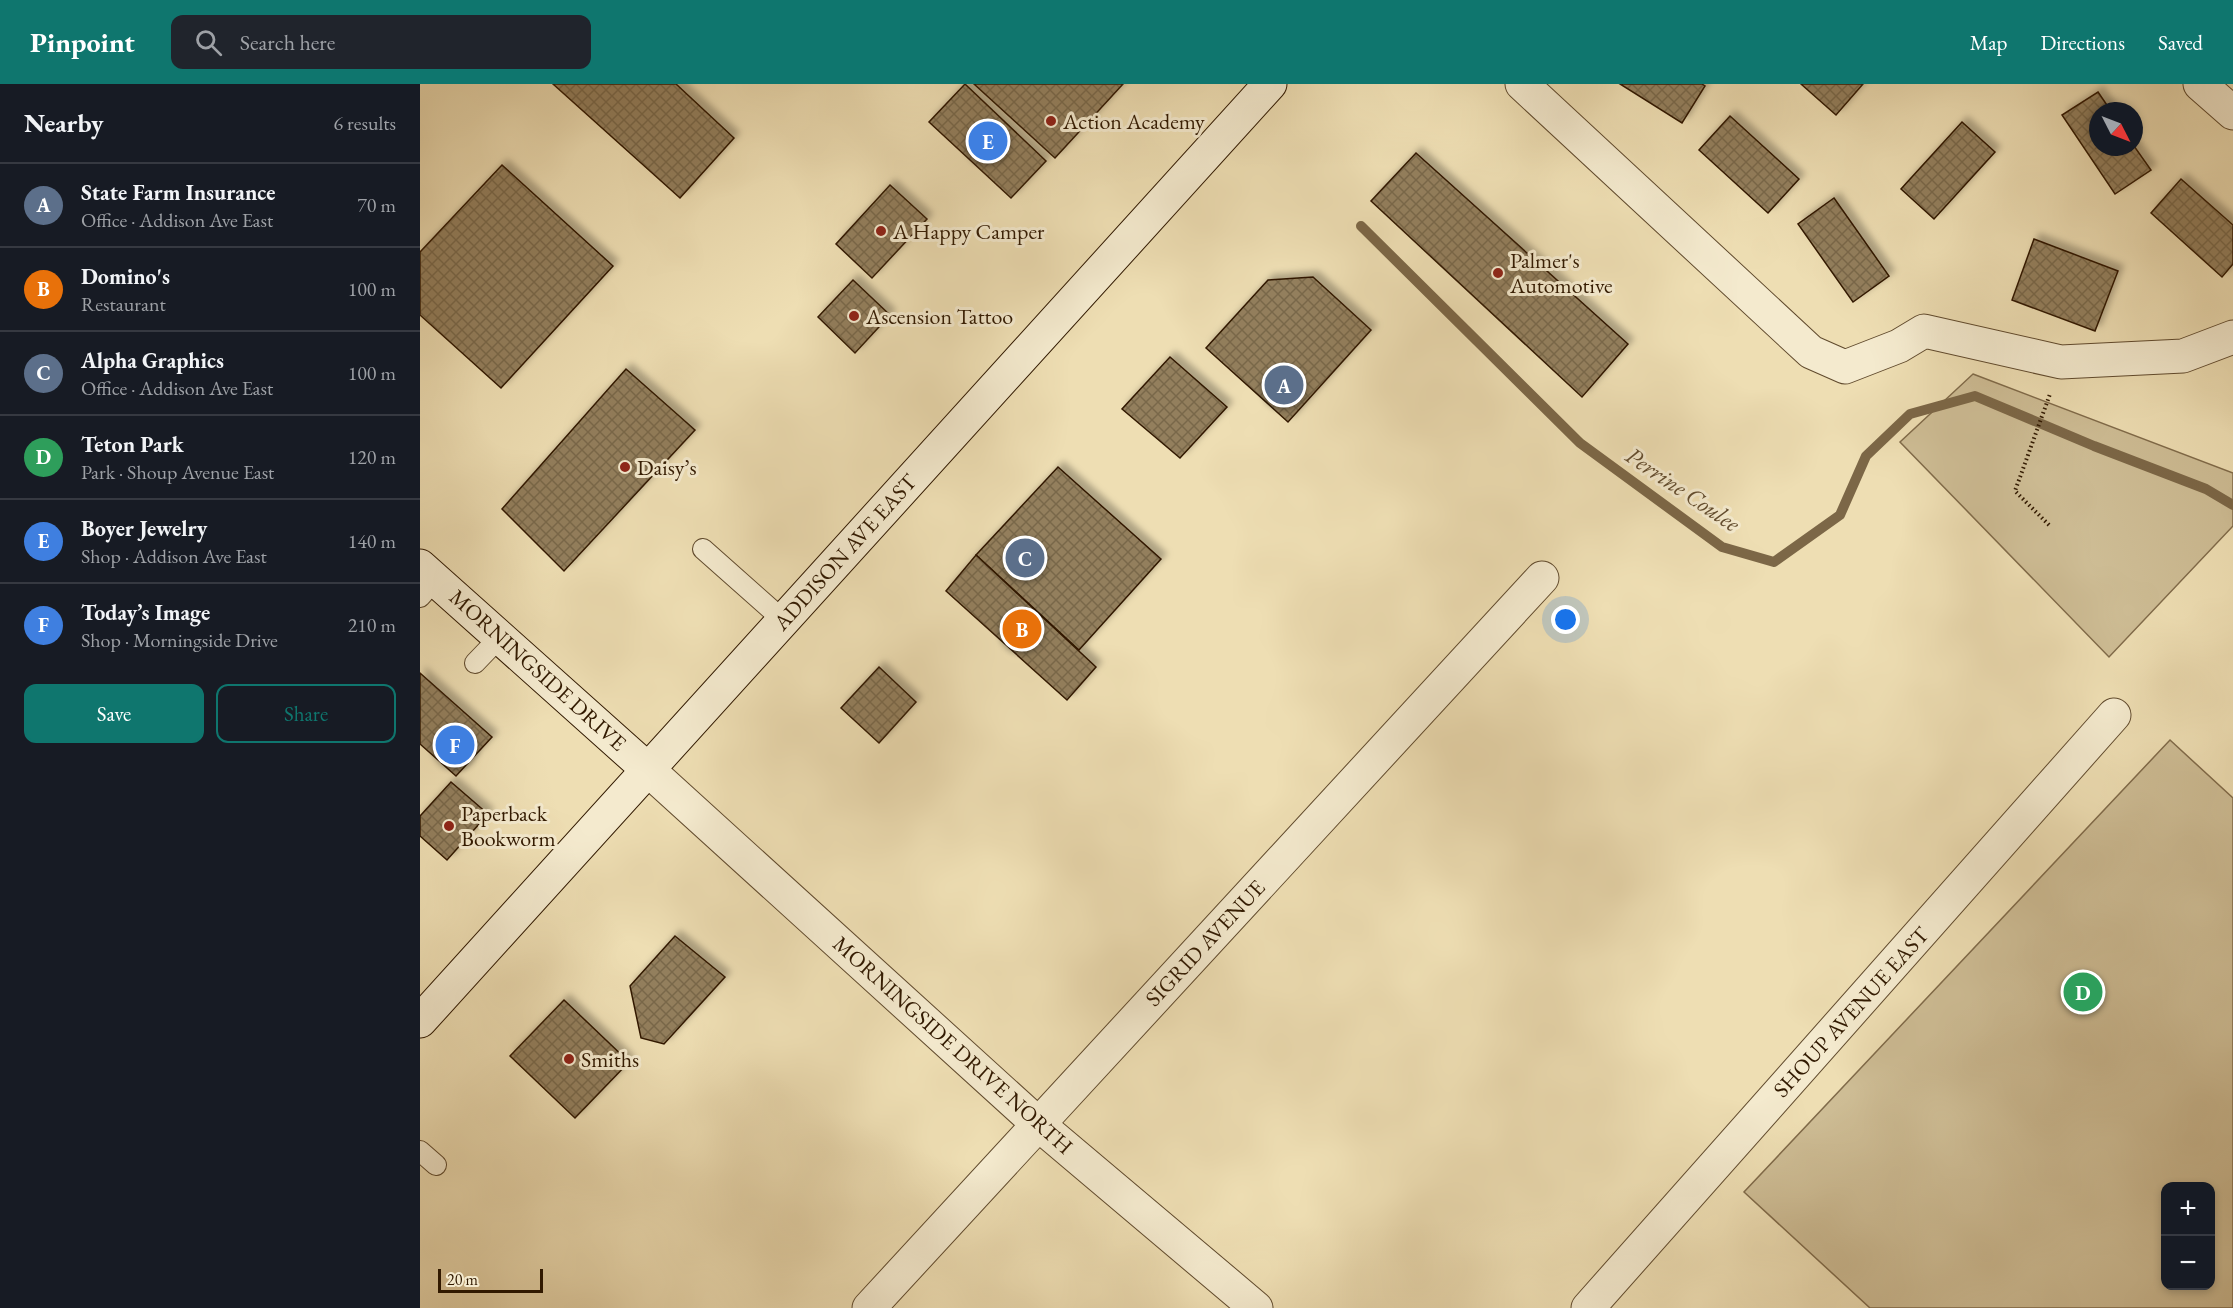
<!DOCTYPE html>
<meta charset="utf-8">
<style>
:root{--surface:#171b24;--page:#20242c;--text:#f1f3f6;--muted:#9ea1a6;--line:#363941;--accent:#0f766e}
body{margin:0;font-family:"EB Garamond",serif;background:var(--page);color:var(--text)}
.controls{position:absolute;right:18px;bottom:18px;display:grid;overflow:hidden;border-radius:12px;box-shadow:0 3px 9px #0003}
.controls button{width:54px;height:54px;display:grid;place-items:center;padding:0;border:0;border-bottom:2px solid var(--line);background:var(--surface);color:var(--text);font:30px sans-serif}
.compass{position:absolute;left:1669px;top:18px;width:54px;height:54px;border-radius:50%;background:var(--surface);box-shadow:0 3px 9px #0003;rotate:132deg}
.scale{position:absolute;left:18px;bottom:15px;width:105px;box-sizing:border-box;padding-left:6px;border:3px solid #311900;border-top:0;font-size:16px;line-height:21px;white-space:nowrap;color:#311900;-webkit-text-stroke:4px #f4eace;paint-order:stroke}
.you{position:absolute;left:1146px;top:536px;width:21px;height:21px;margin:-15px;border:4px solid #fff;border-radius:50%;background:#1a73e8;box-shadow:0 0 0 9px #1a73e833}
.badge{display:grid;place-items:center;width:39px;height:39px;border-radius:50%;background:var(--accent);color:#fff;font-size:20px;font-weight:700}
.pin{position:absolute;translate:-50% -50%;border:3px solid #fff;box-shadow:0 2px 6px #0006}
.list{margin:0;padding:0;list-style:none}
h2{display:flex;justify-content:space-between;align-items:center;height:78px;margin:0;padding:0 24px;font-size:26px}
h2 small{font-size:20px;font-weight:400;color:var(--muted)}
.list li{display:grid;grid-template-columns:39px 1fr auto;gap:18px;align-items:center;box-sizing:border-box;height:84px;padding:0 24px;border-top:2px solid var(--line)}
.list b{display:block;font-size:22px;white-space:nowrap}
.list p{margin:0;font-size:20px;white-space:nowrap;color:var(--muted)}
.list em{font-size:20px;font-style:normal;color:var(--muted)}
.actions{display:flex;gap:12px;padding:18px 24px}
.actions a{flex:1;padding:14px 0;border:2px solid var(--accent);border-radius:12px;text-align:center;font-size:21px;color:var(--accent)}
.actions .main{background:var(--accent);color:#fff}
.icon{flex:none;width:33px;height:33px;fill:none;stroke:currentColor;stroke-width:2;stroke-linecap:round;stroke-linejoin:round}
.map{position:relative;flex:none;width:1813px;height:1224px;overflow:hidden}
header{display:flex;align-items:center;gap:36px;box-sizing:border-box;height:84px;padding:0 30px;background:var(--accent);color:#fff}
header strong{font-size:28px}
nav{display:flex;gap:33px;margin-inline-start:auto;font-size:21px}
.search{width:420px;height:54px;background:var(--page);display:flex;align-items:center;gap:15px;box-sizing:border-box;padding:0 21px;border-radius:12px;color:var(--muted);font-size:22px}
main{display:flex}
aside{flex:1;background:var(--surface)}
.map>svg:first-child{display:block}
.green{fill:#cebd95;stroke:#806b4a;stroke-width:1.5;fill-rule:evenodd}
.lines{fill:none;stroke-linecap:round;stroke-linejoin:round}
.stream{stroke:#7c6747;stroke-width:10}
.building{fill:url(#building-cross-hatch);stroke:#311900;stroke-width:1.5;filter:url(#shadow)}
.lane-casing{stroke:#604a2d;stroke-width:22}
.street-casing{stroke:#604a2d;stroke-width:35}
.secondary-casing{stroke:#311900;stroke-width:35}
.path{stroke:#311900;stroke-width:4;stroke-dasharray:1.5 3;stroke-linecap:butt}
.lane{stroke:#f4eace;stroke-width:20}
.street{stroke:#f4eace;stroke-width:33}
.secondary{stroke:#f4eace;stroke-width:33}
.poi-dot{fill:#8f2418;stroke:#f4eace;stroke-width:2}
.labels{text-anchor:middle;dominant-baseline:central;stroke-width:6;stroke-linejoin:round;paint-order:stroke}
.poi-label{font-size:22px;fill:#311900;stroke:#f4eace;text-anchor:start}
.street-label{font-size:22px;fill:#311900;stroke:#f4eace}
.water-label{font-size:24px;font-style:italic;fill:#634d2f;stroke:#f4eace}
</style>
<header>
<strong>Pinpoint</strong>
<div class="search"><svg class="icon" aria-label="search" viewBox="0 0 24 24"><circle cx="10" cy="10" r="6"/><path d="M15 15l6 6"/></svg>Search here</div>
<nav><a>Map</a><a>Directions</a><a>Saved</a></nav>
</header>
<main>
<aside>
<h2>Nearby<small>6 results</small></h2>
<ul class="list">
<li><span class="badge" style="background:#5c6f8a">A</span><div><b>State Farm Insurance</b><p>Office · Addison Ave East</p></div><em>70 m</em></li>
<li><span class="badge" style="background:#e8710a">B</span><div><b>Domino's</b><p>Restaurant</p></div><em>100 m</em></li>
<li><span class="badge" style="background:#5c6f8a">C</span><div><b>Alpha Graphics</b><p>Office · Addison Ave East</p></div><em>100 m</em></li>
<li><span class="badge" style="background:#2e9e5b">D</span><div><b>Teton Park</b><p>Park · Shoup Avenue East</p></div><em>120 m</em></li>
<li><span class="badge" style="background:#3f7fe0">E</span><div><b>Boyer Jewelry</b><p>Shop · Addison Ave East</p></div><em>140 m</em></li>
<li><span class="badge" style="background:#3f7fe0">F</span><div><b>Today’s Image</b><p>Shop · Morningside Drive</p></div><em>210 m</em></li>
</ul>
<div class="actions"><a class="main">Save</a><a>Share</a></div>
</aside>
<div class="map">
<svg width="1813" height="1224" viewBox="0 0 1813 1224">
<defs>
<pattern id="building-cross-hatch" width="8" height="8" patternUnits="userSpaceOnUse" patternTransform="scale(1.5)"><rect width="8" height="8" fill="#937f5d"/><path d="M0 0l8 8M0 8l8-8" fill="none" stroke="#79674a"/></pattern>
<filter id="shadow"><feDropShadow dx="5.5" dy="-5.5" stdDeviation="3" flood-color="#0004"/></filter>
</defs>
<rect width="100%" height="100%" fill="#eedeb3"/>
<filter id="stains"><feTurbulence type="fractalNoise" baseFrequency=".00333" numOctaves="4"/><feColorMatrix values="0 0 0 0 .2 0 0 0 0 .09 0 0 0 0 .02 0 0 0 .5 -.17"/></filter>
<radialGradient id="worn" r=".72"><stop offset=".6" stop-color="#630" stop-opacity="0"/><stop offset="1" stop-color="#630" stop-opacity=".3"/></radialGradient>
<g class="green">
<polygon points="1553,290 1813,389 1813,442 1689,573 1480,358"/>
<path d="M1750,656l63,58v510h-363l-126,-116zM1746,1102h44v100h-44z"/>
</g>
<g class="lines">
<polyline class="stream" points="941,142 1160,359 1302,463 1354,478 1420,431 1446,372 1490,330 1555,312 1674,362 1786,405 1813,421"/>
</g>
<g class="building">
<polygon points="133,0 256,0 314,54 260,114"/>
<polygon points="545,0 626,77 591,114 509,38"/>
<polygon points="554,0 703,0 635,74"/>
<polygon points="1200,0 1282,0 1285,2 1262,39"/>
<polygon points="1381,0 1443,0 1416,31"/>
<polygon points="1678,8 1691,27 1678,27 1678,63 1714,62 1731,86 1695,110 1642,31"/>
<polygon points="1310,32 1379,95 1348,129 1279,66"/>
<polygon points="1542,38 1575,68 1514,135 1481,105"/>
<polygon points="996,69 1208,260 1162,313 951,117"/>
<polygon points="82,81 193,182 81,304 0,231 0,168"/>
<polygon points="1761,95 1813,141 1813,180 1802,193 1731,129"/>
<polygon points="470,101 507,135 452,194 416,160"/>
<polygon points="1414,114 1469,192 1433,218 1378,140"/>
<polygon points="1614,155 1698,187 1675,247 1592,216"/>
<polygon points="893,193 951,246 868,338 786,264 848,196"/>
<polygon points="433,196 470,231 435,269 398,233"/>
<polygon points="750,273 807,323 760,374 702,325"/>
<polygon points="206,285 275,346 144,487 82,425"/>
<polygon points="638,383 741,475 659,566 556,471"/>
<polygon points="556,471 676,583 647,616 526,507"/>
<polygon points="459,583 496,618 459,659 421,624"/>
<polygon points="0,589 72,653 36,692 0,660"/>
<polygon points="31,698 68,730 27,776 0,752 0,732"/>
<polygon points="255,852 305,893 244,960 221,954 210,902"/>
<polygon points="144,916 209,978 155,1034 90,972"/>
</g>
<g class="lines">
<defs>
<g id="lane">
<polyline points="283,465 363,536"/>
<polyline points="0,513 15,496"/>
<polyline points="55,579 80,553"/>
<polyline points="0,1067 16,1081"/>
</g>
<g id="street">
<polyline points="1102,0 1391,268 1425,283 1479,262 1504,247 1641,278 1763,272 1813,253"/>
<polyline points="1780,0 1813,29"/>
<polyline points="235,692 618,1040 836,1224"/>
<polyline points="449,1224 1122,494"/>
<polyline points="1168,1224 1694,631"/>
</g>
<g id="secondary">
<polyline points="0,482 235,692"/>
<polyline points="0,937 850,0"/>
</g>
</defs>
<use href="#lane" class="lane-casing"/>
<use href="#street" class="street-casing"/>
<use href="#secondary" class="secondary-casing"/>
<polyline class="path" points="1629,441 1595,407 1630,310"/>
<use href="#lane" class="lane"/>
<use href="#street" class="street"/>
<use href="#secondary" class="secondary"/>
</g>
<g class="poi-dot">
<circle cx="631" cy="37" r="6"/>
<circle cx="461" cy="147" r="6"/>
<circle cx="1078" cy="189" r="6"/>
<circle cx="434" cy="232" r="6"/>
<circle cx="205" cy="383" r="6"/>
<circle cx="29" cy="742" r="6"/>
<circle cx="149" cy="975" r="6"/>
</g>
<g class="labels">
<g class="poi-label">
<text x="643" y="37">Action Academy</text>
<text x="473" y="147">A Happy Camper</text>
<text x="1090" y="176">Palmer's<tspan x="1090" dy="25">Automotive</tspan></text>
<text x="446" y="232">Ascension Tattoo</text>
<text x="217" y="383">Daisy’s</text>
<text x="41" y="729">Paperback<tspan x="41" dy="25">Bookworm</tspan></text>
<text x="161" y="975">Smiths</text>
</g>
<g class="street-label">
<text transform="translate(425 468) rotate(-48)">ADDISON AVE EAST</text>
<text transform="translate(118 586) rotate(42)">MORNINGSIDE DRIVE</text>
<text transform="translate(785 859) rotate(-47)">SIGRID AVENUE</text>
<text transform="translate(1431 928) rotate(-48)">SHOUP AVENUE EAST</text>
<text transform="translate(533 961) rotate(42)">MORNINGSIDE DRIVE NORTH</text>
</g>
<g class="water-label">
<text transform="translate(1263 405) rotate(34)">Perrine Coulee</text>
</g>
</g>
<rect width="100%" height="100%" filter="url(#stains)"/>
<rect width="100%" height="100%" fill="url(#worn)"/>
</svg>
<div class="controls">
<button>+</button>
<button>−</button>
</div>
<svg class="compass" viewBox="-18 -18 36 36"><path d="M0-13l5 13h-10z" fill="#e53935"/><path d="M0 13l5-13h-10z" fill="#9ea1a6"/></svg>
<div class="scale">20 m</div>
<div class="you"></div>
<div class="pin badge" style="left:864px;top:301px;background:#5c6f8a">A</div>
<div class="pin badge" style="left:602px;top:545px;background:#e8710a">B</div>
<div class="pin badge" style="left:605px;top:474px;background:#5c6f8a">C</div>
<div class="pin badge" style="left:1663px;top:908px;background:#2e9e5b">D</div>
<div class="pin badge" style="left:568px;top:57px;background:#3f7fe0">E</div>
<div class="pin badge" style="left:35px;top:661px;background:#3f7fe0">F</div>
</div>
</main>
